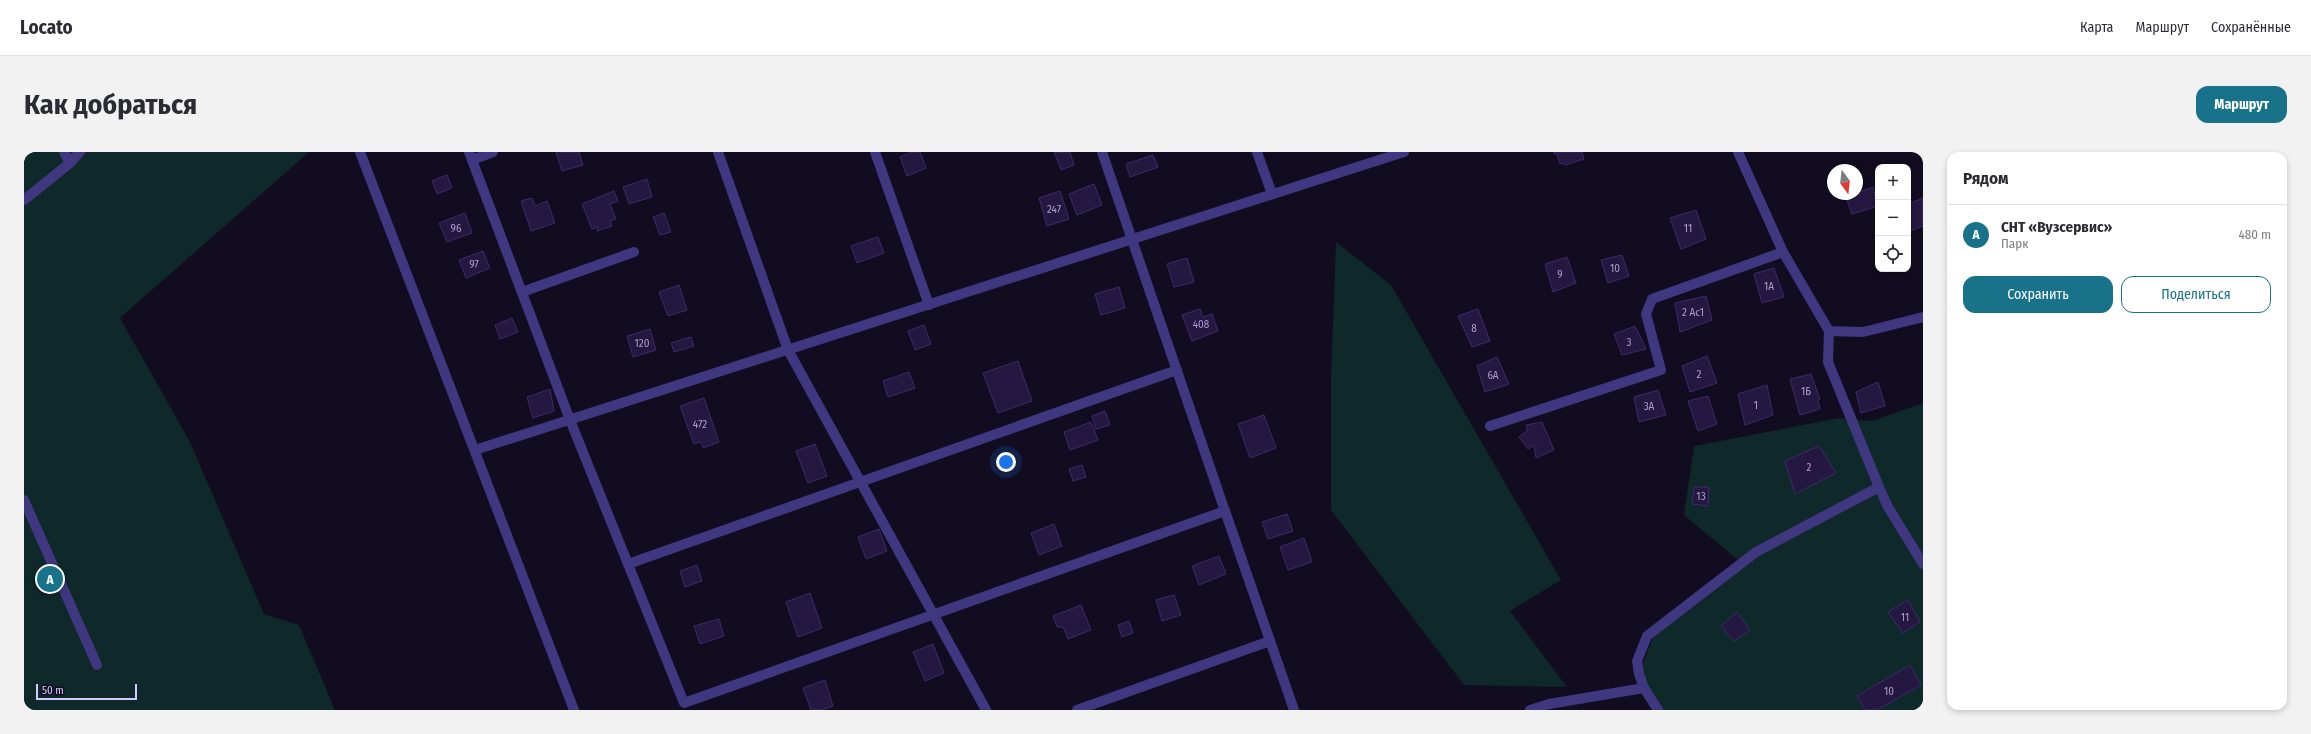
<!DOCTYPE html>
<html lang="ru">
<meta charset="utf-8">
<style>
:root{--surface:#fff;--page:#f2f2f3;--text:#2b2b33;--muted:#7c7c81;--line:#e1e1e2;--accent:#18728a}
body{margin:0;font-family:"Fira Sans Condensed",sans-serif;background:var(--page);color:var(--text)}
.controls{position:absolute;right:12px;top:12px;display:grid;overflow:hidden;border-radius:8px;box-shadow:0 2px 6px #0003}
.controls button{width:36px;height:36px;display:grid;place-items:center;padding:0;border:0;border-bottom:1px solid var(--line);background:var(--surface);color:var(--text);font:20px sans-serif}
.compass{position:absolute;left:1803px;top:12px;width:36px;height:36px;border-radius:50%;background:var(--surface);box-shadow:0 2px 6px #0003;rotate:165deg}
.scale{position:absolute;left:12px;bottom:10px;width:101px;box-sizing:border-box;padding-left:4px;border:2px solid #d5caff;border-top:0;font-size:11px;line-height:14px;white-space:nowrap;color:#d5caff;-webkit-text-stroke:3px #110c1f;paint-order:stroke}
.you{position:absolute;left:982px;top:310px;width:14px;height:14px;margin:-10px;border:3px solid #fff;border-radius:50%;background:#1a73e8;box-shadow:0 0 0 6px #1a73e833}
.badge{display:grid;place-items:center;width:26px;height:26px;border-radius:50%;background:var(--accent);color:#fff;font-size:13px;font-weight:700}
.pin{position:absolute;translate:-50% -50%;border:2px solid #fff;box-shadow:0 1px 4px #0006}
.list{margin:0;padding:0;list-style:none}
h2{display:flex;justify-content:space-between;align-items:center;height:52px;margin:0;padding:0 16px;font-size:17px}
h2 small{font-size:13px;font-weight:400;color:var(--muted)}
.list li{display:grid;grid-template-columns:26px 1fr auto;gap:12px;align-items:center;box-sizing:border-box;height:60px;padding:0 16px;border-top:1px solid var(--line)}
.list b{display:block;font-size:15px;white-space:nowrap}
.list p{margin:0;font-size:13px;white-space:nowrap;color:var(--muted)}
.list em{font-size:13px;font-style:normal;color:var(--muted)}
.actions{display:flex;gap:8px;padding:12px 16px}
.actions a{flex:1;padding:9px 0;border:1px solid var(--accent);border-radius:12px;text-align:center;font-size:14px;color:var(--accent)}
.actions .main{background:var(--accent);color:#fff}
.icon{flex:none;width:22px;height:22px;fill:none;stroke:currentColor;stroke-width:2;stroke-linecap:round;stroke-linejoin:round}
.map{position:relative;flex:none;width:1899px;height:558px;overflow:hidden;border-radius:12px}
header{display:flex;align-items:center;gap:24px;box-sizing:border-box;height:56px;padding:0 20px;background:var(--surface);border-bottom:1px solid var(--line)}
header strong{font-size:19px}
nav{display:flex;gap:22px;margin-inline-start:auto;font-size:14px}
.intro{display:flex;align-items:center;justify-content:space-between;box-sizing:border-box;height:96px;padding:0 24px}
h1{margin:0;font-size:28px}
.button{padding:10px 18px;border-radius:12px;background:var(--accent);color:#fff;font-size:14px;font-weight:700}
main{display:flex;gap:24px;padding:0 24px}
aside{flex:1;background:var(--surface);border-radius:12px;box-shadow:0 2px 6px #0003}
.map>svg:first-child{display:block}
.green{fill:#0f2829}
.building{fill:#241840;stroke:#3d2a6c}
.lines{fill:none;stroke-linecap:round;stroke-linejoin:round}
.minor{stroke:#3f377f;stroke-width:10}
.labels{text-anchor:middle;dominant-baseline:central;stroke-width:4;stroke-linejoin:round;paint-order:stroke}
.number-label{font-size:11px;fill:#a99ecf}
</style>
<header>
<strong>Locato</strong>
<nav><a>Карта</a><a>Маршрут</a><a>Сохранённые</a></nav>
</header>
<div class="intro"><h1>Как добраться</h1><a class="button">Маршрут</a></div>
<main>
<div class="map">
<svg width="1899" height="558" viewBox="0 0 1899 558">
<rect width="100%" height="100%" fill="#110c1f"/>
<g class="green">
<polygon points="0,0 285,0 96,166 166,290 240,462 275,473 311,558 0,558"/>
<polygon points="1312,90 1367,133 1537,428 1486,459 1543,535 1440,533 1307,358 1307,225"/>
<polygon points="1899,251 1899,558 1635,558 1615,522 1629,485 1720,413 1660,363 1670,294 1815,266 1848,269"/>
</g>
<g class="building">
<polygon points="532,0 555,0 559,13 538,19"/>
<polygon points="888,0 896,0 902,16 883,24 876,5"/>
<polygon points="1030,0 1046,0 1050,13 1037,18"/>
<polygon points="1530,0 1558,0 1560,7 1541,13 1540,11 1536,12 1533,2 1530,2"/>
<polygon points="1129,3 1134,15 1106,25 1102,12"/>
<polygon points="423,23 428,36 413,42 408,29"/>
<polygon points="623,27 628,45 605,52 599,35"/>
<polygon points="1070,32 1078,53 1053,63 1045,42"/>
<polygon points="1849,35 1854,54 1828,62 1822,45"/>
<polygon points="590,39 594,49 586,52 592,67 586,69 588,74 573,79 574,75 568,77 558,52"/>
<polygon points="1036,39 1045,67 1023,74 1015,46"/>
<polygon points="508,46 511,54 523,49 531,71 507,79 497,49"/>
<polygon points="1899,46 1899,74 1886,79 1884,73 1884,52"/>
<polygon points="1672,58 1682,87 1657,97 1646,66"/>
<polygon points="441,61 448,81 423,90 415,71"/>
<polygon points="640,61 647,80 636,83 629,65"/>
<polygon points="854,85 860,101 833,111 827,94"/>
<polygon points="459,99 466,116 442,126 435,108"/>
<polygon points="1598,103 1605,124 1584,131 1577,108"/>
<polygon points="1543,105 1552,131 1529,140 1521,112"/>
<polygon points="1163,106 1170,130 1150,135 1143,112"/>
<polygon points="1750,116 1760,145 1738,151 1730,122"/>
<polygon points="655,133 663,158 644,164 635,140"/>
<polygon points="1095,135 1101,156 1077,163 1071,142"/>
<polygon points="1682,144 1688,168 1656,180 1651,151"/>
<polygon points="1176,157 1179,165 1188,162 1194,179 1168,189 1158,163"/>
<polygon points="1454,157 1466,189 1448,195 1434,164"/>
<polygon points="488,166 494,180 476,187 471,173"/>
<polygon points="900,173 907,192 891,198 884,179"/>
<polygon points="1611,174 1622,197 1598,203 1590,182"/>
<polygon points="626,177 632,198 609,205 603,184"/>
<polygon points="667,185 670,194 650,200 647,191"/>
<polygon points="1683,204 1693,231 1666,240 1658,214"/>
<polygon points="1473,205 1485,232 1461,240 1453,214"/>
<polygon points="994,209 1008,249 974,261 959,221"/>
<polygon points="885,220 891,236 864,245 859,229"/>
<polygon points="1787,222 1796,247 1794,248 1796,257 1776,263 1766,227"/>
<polygon points="1854,230 1861,254 1837,261 1832,240"/>
<polygon points="1743,233 1749,263 1721,273 1714,242"/>
<polygon points="526,237 530,259 509,266 503,245"/>
<polygon points="1634,238 1642,263 1615,270 1610,245"/>
<polygon points="1684,244 1693,272 1674,279 1664,249"/>
<polygon points="680,246 695,290 679,296 677,290 670,292 656,254"/>
<polygon points="1081,259 1086,273 1072,277 1068,264"/>
<polygon points="1240,263 1252,296 1226,306 1214,272"/>
<polygon points="1067,270 1074,288 1046,298 1040,280"/>
<polygon points="1518,270 1530,298 1512,306 1510,293 1504,297 1495,285 1504,278 1502,273"/>
<polygon points="791,292 803,324 784,331 772,299"/>
<polygon points="1795,294 1812,321 1771,342 1761,309"/>
<polygon points="1058,313 1062,325 1049,329 1045,317"/>
<polygon points="1670,335 1685,335 1684,354 1668,352"/>
<polygon points="1263,362 1269,379 1244,387 1238,370"/>
<polygon points="1030,372 1038,394 1015,403 1007,381"/>
<polygon points="855,377 863,399 842,407 834,385"/>
<polygon points="1280,386 1288,410 1264,418 1256,395"/>
<polygon points="1195,404 1202,422 1175,433 1168,414"/>
<polygon points="673,413 678,429 661,435 656,419"/>
<polygon points="786,441 798,476 774,485 762,450"/>
<polygon points="1150,443 1157,463 1138,469 1132,448"/>
<polygon points="1884,448 1896,470 1879,481 1864,460"/>
<polygon points="1057,453 1067,478 1044,487 1039,475 1033,475 1029,464"/>
<polygon points="1713,460 1726,478 1710,489 1697,474"/>
<polygon points="695,467 700,484 676,492 670,474"/>
<polygon points="1105,469 1109,481 1098,485 1094,473"/>
<polygon points="909,492 920,521 901,529 889,500"/>
<polygon points="1886,513 1897,533 1853,558 1841,558 1833,544"/>
<polygon points="801,528 809,554 797,558 787,558 779,536"/>
</g>
<g class="lines">
<g class="minor">
<polyline points="40,0 46,11"/>
<polyline points="336,0 550,558"/>
<polyline points="445,0 546,268 660,551 1201,359 1078,0"/>
<polyline points="694,0 764,198 962,558"/>
<polyline points="851,0 905,153"/>
<polyline points="1233,0 1248,42"/>
<polyline points="1714,0 1759,100 1805,179 1839,180 1899,165"/>
<polyline points="448,8 469,0"/>
<polyline points="0,48 46,11 56,0"/>
<polyline points="498,140 610,100"/>
<polyline points="1805,179 1804,210 1855,335 1864,355 1899,412"/>
<polyline points="1466,274 1637,218 1622,162 1628,147 1759,100"/>
<polyline points="451,298 1380,0"/>
<polyline points="0,348 73,513"/>
<polyline points="1201,359 1270,558"/>
<polyline points="604,412 1153,218"/>
<polyline points="1053,558 1246,489"/>
<polyline points="1506,558 1525,552 1620,536"/>
<polyline points="1634,558 1620,536 1615,522 1613,509 1623,484 1732,400 1855,335"/>
</g>
</g>
<g class="labels">
<g class="number-label">
<text x="1030" y="57">247</text>
<text x="432" y="76">96</text>
<text x="1664" y="76">11</text>
<text x="450" y="112">97</text>
<text x="1591" y="116">10</text>
<text x="1536" y="122">9</text>
<text x="1745" y="134">1А</text>
<text x="1669" y="160">2 Ас1</text>
<text x="1177" y="172">408</text>
<text x="1450" y="176">8</text>
<text x="1605" y="190">3</text>
<text x="618" y="191">120</text>
<text x="1675" y="222">2</text>
<text x="1469" y="223">6А</text>
<text x="1782" y="239">1Б</text>
<text x="1732" y="253">1</text>
<text x="1625" y="254">3А</text>
<text x="676" y="272">472</text>
<text x="1785" y="315">2</text>
<text x="1677" y="344">13</text>
<text x="1881" y="465">11</text>
<text x="1865" y="539">10</text>
</g>
</g>
</svg>
<div class="controls">
<button>+</button>
<button>−</button>
<button><svg class="icon" aria-label="locate" viewBox="0 0 24 24"><circle cx="12" cy="12" r="6"/><path d="M12 2v4M12 18v4M2 12h4M18 12h4"/></svg></button>
</div>
<svg class="compass" viewBox="-18 -18 36 36"><path d="M0-13l5 13h-10z" fill="#e53935"/><path d="M0 13l5-13h-10z" fill="#7c7c81"/></svg>
<div class="scale">50 m</div>
<div class="you"></div>
<div class="pin badge" style="left:26px;top:427px">A</div>
</div>
<aside>
<h2>Рядом<small></small></h2>
<ul class="list">
<li><span class="badge">A</span><div><b>СНТ «Вузсервис»</b><p>Парк</p></div><em>480 m</em></li>
</ul>
<div class="actions"><a class="main">Сохранить</a><a>Поделиться</a></div>
</aside>
</main>
